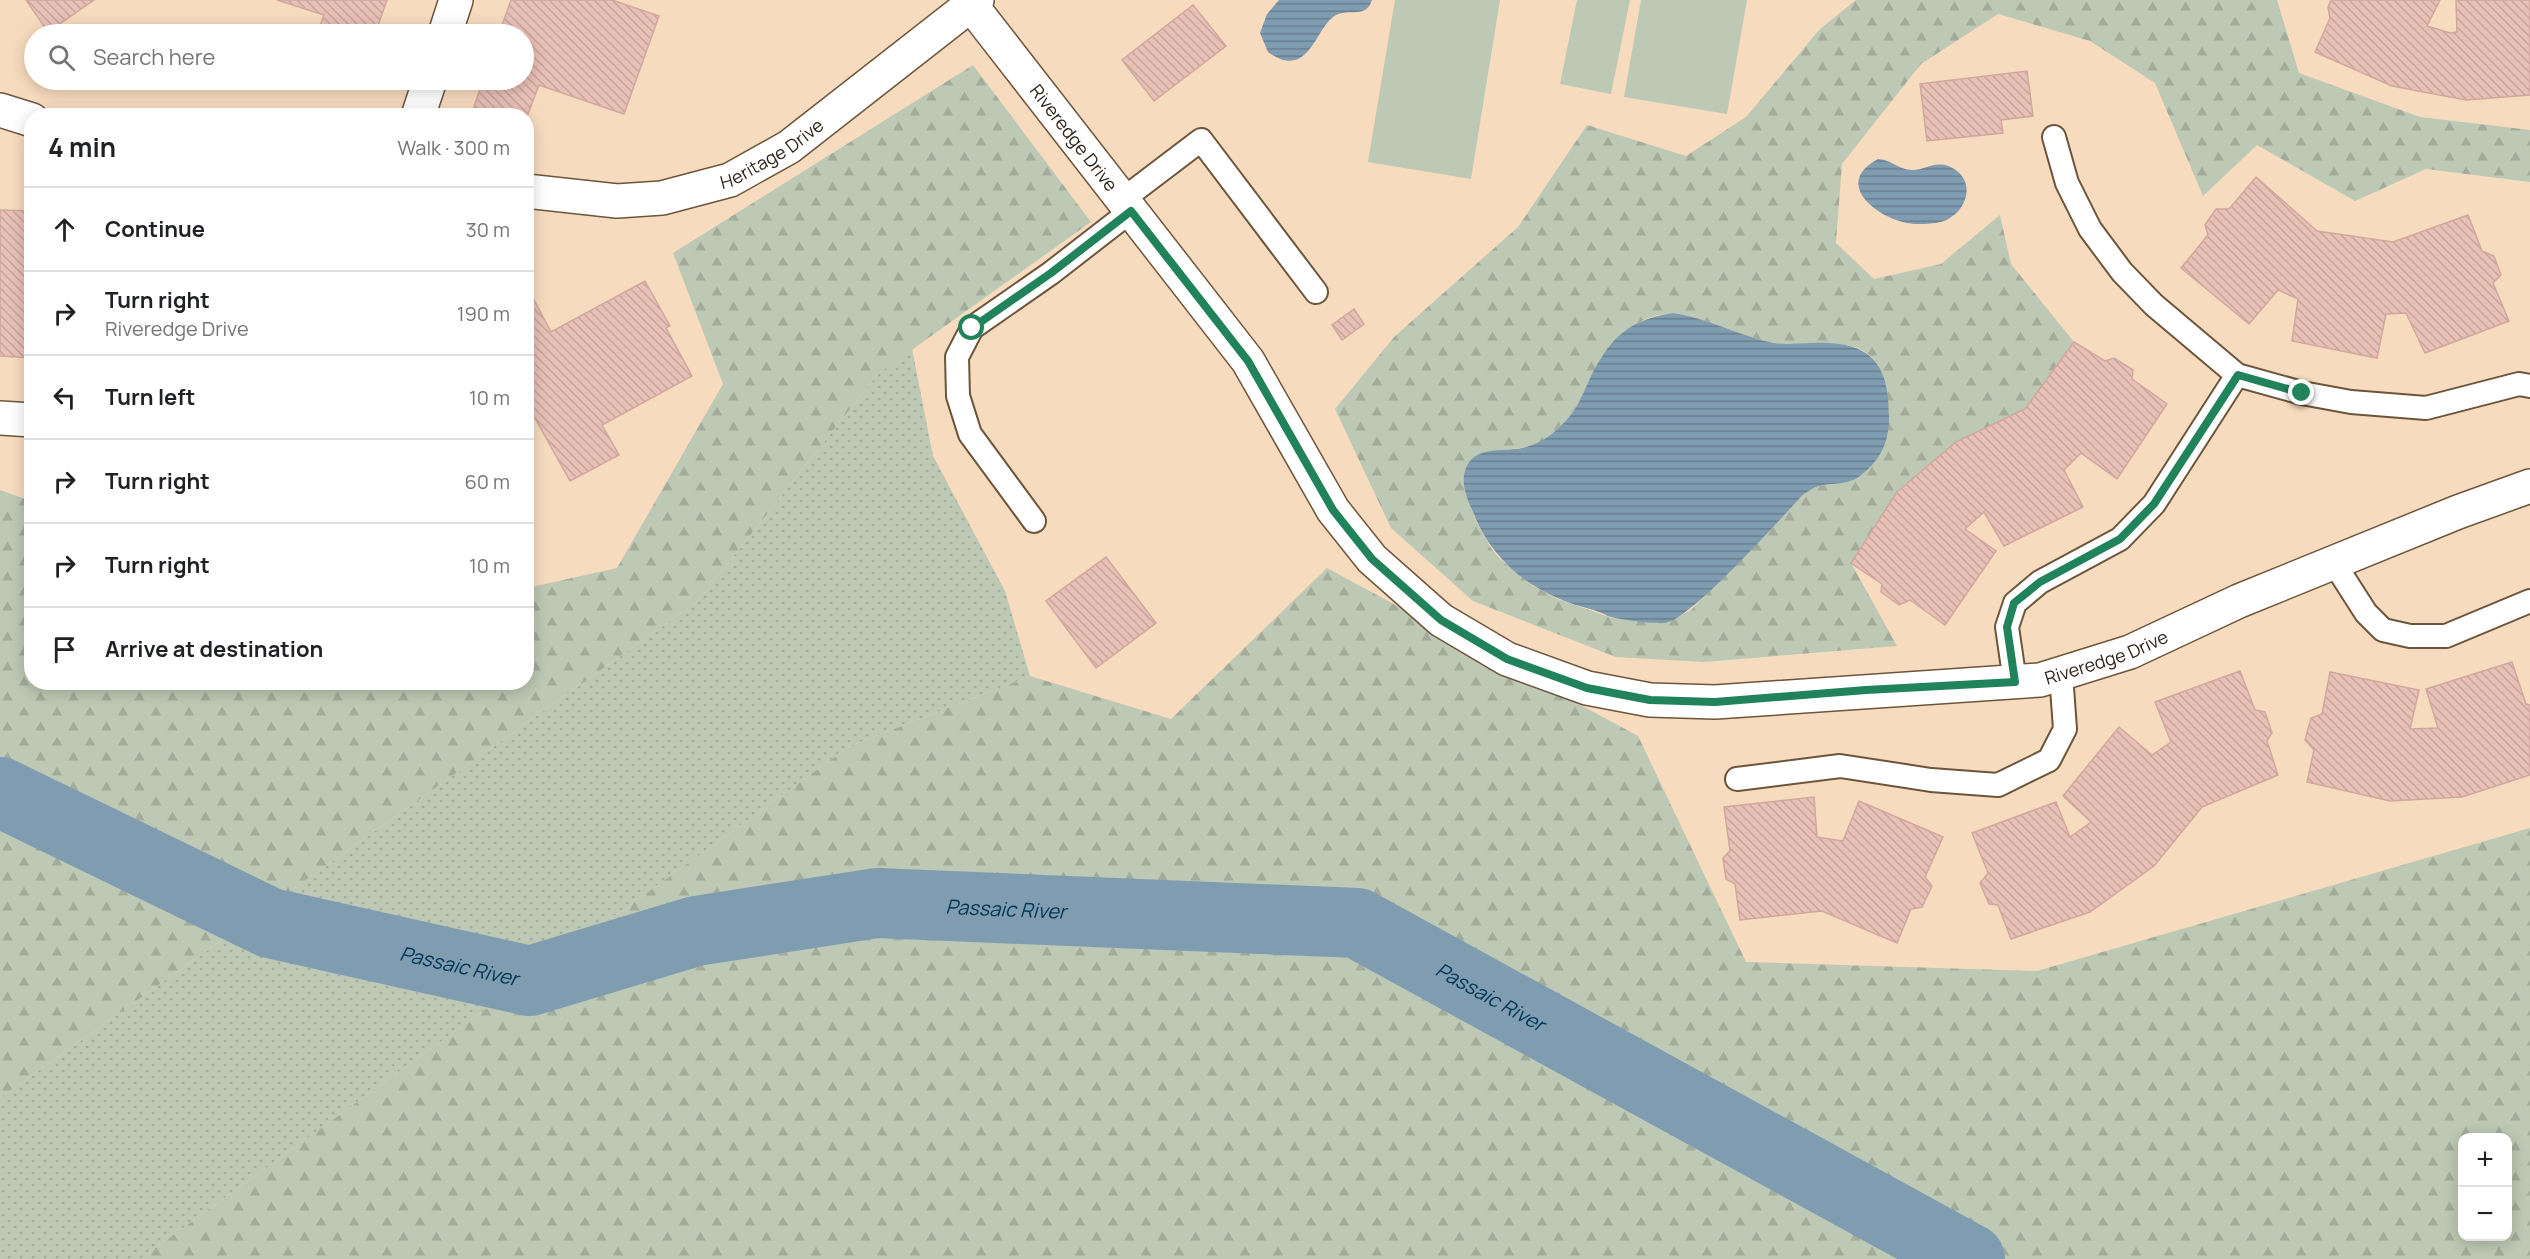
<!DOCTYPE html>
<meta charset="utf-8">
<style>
:root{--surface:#fff;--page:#f2f2f2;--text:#202124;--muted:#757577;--line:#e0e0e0}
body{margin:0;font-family:Manrope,sans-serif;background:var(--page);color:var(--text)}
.controls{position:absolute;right:18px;bottom:18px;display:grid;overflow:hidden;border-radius:12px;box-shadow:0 3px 15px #0003}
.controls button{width:54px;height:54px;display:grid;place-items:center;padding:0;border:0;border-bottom:2px solid var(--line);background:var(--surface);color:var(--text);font:30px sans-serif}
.stop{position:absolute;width:18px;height:18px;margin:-14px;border:4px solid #20835c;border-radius:50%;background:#fff}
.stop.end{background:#20835c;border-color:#fff;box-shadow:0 2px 6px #0008}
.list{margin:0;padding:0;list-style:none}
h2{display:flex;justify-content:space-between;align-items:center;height:78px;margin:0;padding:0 24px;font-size:26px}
h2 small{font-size:20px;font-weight:400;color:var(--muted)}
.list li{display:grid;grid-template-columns:39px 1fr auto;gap:18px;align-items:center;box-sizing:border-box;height:84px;padding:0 24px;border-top:2px solid var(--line)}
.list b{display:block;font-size:22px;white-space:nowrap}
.list p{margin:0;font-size:20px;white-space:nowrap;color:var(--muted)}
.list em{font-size:20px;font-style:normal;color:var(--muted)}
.icon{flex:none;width:33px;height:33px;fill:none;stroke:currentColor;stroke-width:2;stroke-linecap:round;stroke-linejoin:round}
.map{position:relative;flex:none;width:2530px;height:1259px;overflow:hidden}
.search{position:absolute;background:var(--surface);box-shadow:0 3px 15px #0003;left:24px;top:24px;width:510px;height:66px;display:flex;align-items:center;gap:15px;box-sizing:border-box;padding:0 21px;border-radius:33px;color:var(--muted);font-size:22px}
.panel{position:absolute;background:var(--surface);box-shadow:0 3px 15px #0003;left:24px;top:108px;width:510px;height:582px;border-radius:24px}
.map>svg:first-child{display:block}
.grass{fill:url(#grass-dots)}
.forest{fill:url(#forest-firs);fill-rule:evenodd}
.garden{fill:#bdc9b4}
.water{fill:url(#water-rules)}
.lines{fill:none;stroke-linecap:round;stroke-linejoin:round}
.river{stroke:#7f9cb1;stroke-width:70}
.building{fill:url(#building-back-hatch);stroke:#d0a89f;stroke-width:1.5}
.service-casing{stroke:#6c553b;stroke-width:26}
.minor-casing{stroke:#6c553b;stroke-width:36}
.service{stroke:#fff;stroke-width:22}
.minor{stroke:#fff;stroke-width:33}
.route{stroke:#20835c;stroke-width:8}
.labels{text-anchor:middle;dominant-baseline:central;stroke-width:6;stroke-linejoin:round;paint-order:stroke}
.street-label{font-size:18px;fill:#2d2318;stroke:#fff}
.water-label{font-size:20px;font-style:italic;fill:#003755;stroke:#fff}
</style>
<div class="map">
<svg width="2530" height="1259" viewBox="0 0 2530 1259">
<defs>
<pattern id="grass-dots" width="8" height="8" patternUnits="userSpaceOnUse" patternTransform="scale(1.5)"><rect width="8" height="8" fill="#bdc9b4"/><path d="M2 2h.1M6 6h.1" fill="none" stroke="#a3ac9a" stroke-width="1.8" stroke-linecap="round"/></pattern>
<pattern id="forest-firs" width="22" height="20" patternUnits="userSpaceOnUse" patternTransform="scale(1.5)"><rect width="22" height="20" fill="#bdc9b4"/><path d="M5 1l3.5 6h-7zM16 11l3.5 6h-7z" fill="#a3ac9a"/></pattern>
<pattern id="water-rules" width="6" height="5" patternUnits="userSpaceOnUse" patternTransform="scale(1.5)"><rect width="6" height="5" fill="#7f9cb1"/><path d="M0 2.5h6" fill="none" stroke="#687f8f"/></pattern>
<pattern id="building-back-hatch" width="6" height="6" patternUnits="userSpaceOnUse" patternTransform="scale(1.5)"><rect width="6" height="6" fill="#e9c0b6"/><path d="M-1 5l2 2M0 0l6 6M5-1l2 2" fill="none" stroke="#c8a59c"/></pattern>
</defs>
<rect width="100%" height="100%" fill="#f7dbbe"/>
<polygon class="grass" points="912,349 933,456 1005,591 1030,676 850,746 140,1259 0,1259 0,1098 698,601 878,374"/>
<g class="forest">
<path d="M1856,0h421l22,73 121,44 110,13v52l-104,-13 -71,32 -98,-56 -54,51 -48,-113 -65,-42 -92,-27 -77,50 -79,100 -6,79 38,36 67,-15 59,-49 11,49 63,78 -49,67 -69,33 -59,50 -46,71 46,83 -193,16 -88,-5 -143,-56 -82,-73 -56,-119 60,-73 123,-109 69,-102 99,31 60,-39 74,-88zM1673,313c35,5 66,23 101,30 39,8 100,-18 110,41 3,13 5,23 2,36 -5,22 -6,42 -26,56 -13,9 -30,7 -44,11 -4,1 -8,5 -12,7l-113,116 -25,13 -54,-5 -54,-19 -25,-13 -33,-27 -9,-11 -14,-25 -9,-24 7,-43c25,-9 56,-3 78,-22 41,-33 37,-88 93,-115 8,-4 19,-4 27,-6z"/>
<polygon points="973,65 1091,222 878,374 698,601 0,1098 0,490 31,501 32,682 526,682 527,588 617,568 723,384 673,253"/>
<path d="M1327,568l311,168 108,226 291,9 493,-143v431h-2390l710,-513 180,-70 141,43zM2462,1138h46v98h-46z"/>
</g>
<g class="garden">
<polygon points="1395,0 1500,0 1471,179 1368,162"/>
<polygon points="1577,0 1630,0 1611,94 1560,84"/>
<polygon points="1641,0 1747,0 1727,114 1624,97"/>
</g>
<g class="water">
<path d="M1279,0h93c-6,19 -22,8 -36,15 -21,11 -26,67 -68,37l-8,-19 7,-19z"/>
<path d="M1878,159c12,0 21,11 34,11 13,0 23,-9 36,-4 33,13 18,53 -12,57 -10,1 -23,2 -33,-1 -31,-8 -68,-40 -25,-63z"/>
<path d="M1673,313c35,5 66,23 101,30 13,2 24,0 37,0 57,-2 78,16 78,74 0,25 -8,43 -29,59 -13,10 -29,6 -44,11 -4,1 -8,5 -12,7 -24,24 -112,125 -139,129 -11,1 -43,-3 -54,-6 -4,-1 -8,-4 -12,-5 -13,-5 -27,-7 -39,-13 -40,-16 -72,-47 -87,-87 -6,-14 -13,-29 -7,-44 9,-24 41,-15 60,-21 19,-5 32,-17 44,-31 9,-11 15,-27 21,-40 21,-40 38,-56 82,-63z"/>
</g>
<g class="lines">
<path class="river" id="s1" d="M0,792l270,131 260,58 166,-50 181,-28 480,20 613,336"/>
</g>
<g class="building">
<polygon points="26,0 94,0 48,32"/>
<polygon points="277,0 387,0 375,34 317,34 324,15"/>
<polygon points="511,0 612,0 659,16 624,114 539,85 526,119 526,116 499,116 474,107 483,80 524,80 524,34 499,34"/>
<polygon points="2331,0 2440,0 2427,26 2450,33 2457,32 2456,0 2530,0 2530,95 2466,100 2392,86 2315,52 2330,18 2328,7"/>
<polygon points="1193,5 1226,46 1154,101 1122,60"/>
<polygon points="2027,71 2033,116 2001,120 2003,133 1927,141 1920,84"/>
<polygon points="2256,177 2317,231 2393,242 2468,215 2482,251 2494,256 2501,275 2493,283 2509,321 2425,353 2406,313 2386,314 2377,358 2292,341 2298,299 2278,290 2249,324 2181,268 2208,235 2205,225 2216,209 2229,209"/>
<polygon points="0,210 32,211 32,358 0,356"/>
<polygon points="645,281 670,326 666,328 692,376 602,425 619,455 570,481 526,402 526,302 533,298 551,332"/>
<polygon points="1354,309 1364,324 1342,340 1332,325"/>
<polygon points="2074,342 2105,361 2114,358 2133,370 2132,379 2167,404 2117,479 2081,453 2064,470 2083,507 2004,546 1984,512 1965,529 1996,551 1945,625 1910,600 1899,605 1881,592 1882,584 1851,563 1897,492 1956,442 2025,409"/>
<polygon points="1106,557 1156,623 1096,668 1046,601"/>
<polygon points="2512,662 2526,704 2530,705 2530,775 2462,797 2390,801 2307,782 2314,750 2305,740 2311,718 2322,714 2330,672 2419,690 2410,729 2438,728 2426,689"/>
<polygon points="2240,671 2255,710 2265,712 2272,733 2267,741 2278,775 2202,807 2154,866 2090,912 2011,939 1998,905 1989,904 1980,883 1988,873 1972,833 2056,802 2070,837 2091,822 2063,796 2119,727 2152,755 2171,742 2155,702"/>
<polygon points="1814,797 1817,837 1843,841 1859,801 1943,837 1925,877 1932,886 1922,907 1911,909 1897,943 1822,911 1740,920 1735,884 1726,879 1723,858 1730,851 1724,807"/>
</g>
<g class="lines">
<defs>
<g id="service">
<polyline points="2054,137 2067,183 2090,229 2122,272 2154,305 2237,375 2302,393 2351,402 2426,408 2519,384 2530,386"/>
<polyline points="1122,200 1201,140 1316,292"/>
<polyline points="1034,521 970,434 958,396 957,357 972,328 1051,273 1131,211"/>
<polyline points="2334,563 2366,613 2383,630 2410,636 2446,636 2530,601"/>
<polyline points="2015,682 2007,627 2015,603 2040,582 2120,539 2154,504 2237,375"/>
<polyline points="1737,779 1840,766 1931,780 1998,785 2049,760 2065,729 2061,674"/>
</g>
<g id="minor">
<path id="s2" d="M971,5l277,356 85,149 39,49 69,61 66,39 80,29 63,12 65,2 325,-22 90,-28 109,-51 219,-89 72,-26"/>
<polyline points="445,34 456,0"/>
<polyline points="0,110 32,120"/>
<polyline points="418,116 430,80"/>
<path id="s3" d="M526,191l91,10 45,-3 68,-18 59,-33 188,-147"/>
<polyline points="0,418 32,420"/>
</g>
</defs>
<use href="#service" class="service-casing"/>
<use href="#minor" class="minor-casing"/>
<use href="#service" class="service"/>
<use href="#minor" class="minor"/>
</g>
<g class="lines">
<polyline class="route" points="972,328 1051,273 1131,211 1248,361 1333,510 1372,559 1441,620 1507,659 1587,688 1650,700 1715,702 1866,690 2015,682 2007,627 2014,603 2040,582 2120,539 2154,504 2238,375 2302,393"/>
</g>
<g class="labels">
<g class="street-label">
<text stroke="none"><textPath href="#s2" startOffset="168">Riveredge Drive</textPath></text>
<text stroke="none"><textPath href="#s3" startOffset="256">Heritage Drive</textPath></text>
<text stroke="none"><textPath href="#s2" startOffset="1464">Riveredge Drive</textPath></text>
</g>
<g class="water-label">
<text stroke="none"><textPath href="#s1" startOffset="1052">Passaic River</textPath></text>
<text stroke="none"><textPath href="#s1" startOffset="494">Passaic River</textPath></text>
<text stroke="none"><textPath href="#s1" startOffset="1556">Passaic River</textPath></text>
</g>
</g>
</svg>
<div class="controls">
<button>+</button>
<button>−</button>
</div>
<div class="stop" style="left:972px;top:328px"></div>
<div class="stop end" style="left:2302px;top:393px"></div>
<div class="search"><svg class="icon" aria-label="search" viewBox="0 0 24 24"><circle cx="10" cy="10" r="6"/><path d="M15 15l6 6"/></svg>Search here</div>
<section class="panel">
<h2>4 min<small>Walk · 300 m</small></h2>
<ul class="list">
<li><svg class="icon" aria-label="ahead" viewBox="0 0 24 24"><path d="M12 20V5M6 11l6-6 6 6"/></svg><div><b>Continue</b></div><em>30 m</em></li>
<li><svg class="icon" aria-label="right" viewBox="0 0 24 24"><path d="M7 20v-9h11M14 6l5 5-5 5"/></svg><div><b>Turn right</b><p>Riveredge Drive</p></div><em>190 m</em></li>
<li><svg class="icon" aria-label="left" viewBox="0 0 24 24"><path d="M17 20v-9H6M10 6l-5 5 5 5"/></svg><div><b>Turn left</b></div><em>10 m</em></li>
<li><svg class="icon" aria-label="right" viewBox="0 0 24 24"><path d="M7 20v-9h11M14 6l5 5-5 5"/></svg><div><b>Turn right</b></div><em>60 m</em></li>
<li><svg class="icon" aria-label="right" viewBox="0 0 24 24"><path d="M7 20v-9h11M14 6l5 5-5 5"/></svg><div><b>Turn right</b></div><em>10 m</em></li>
<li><svg class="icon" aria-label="arrive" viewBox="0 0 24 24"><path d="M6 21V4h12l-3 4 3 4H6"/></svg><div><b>Arrive at destination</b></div></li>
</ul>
</section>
</div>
